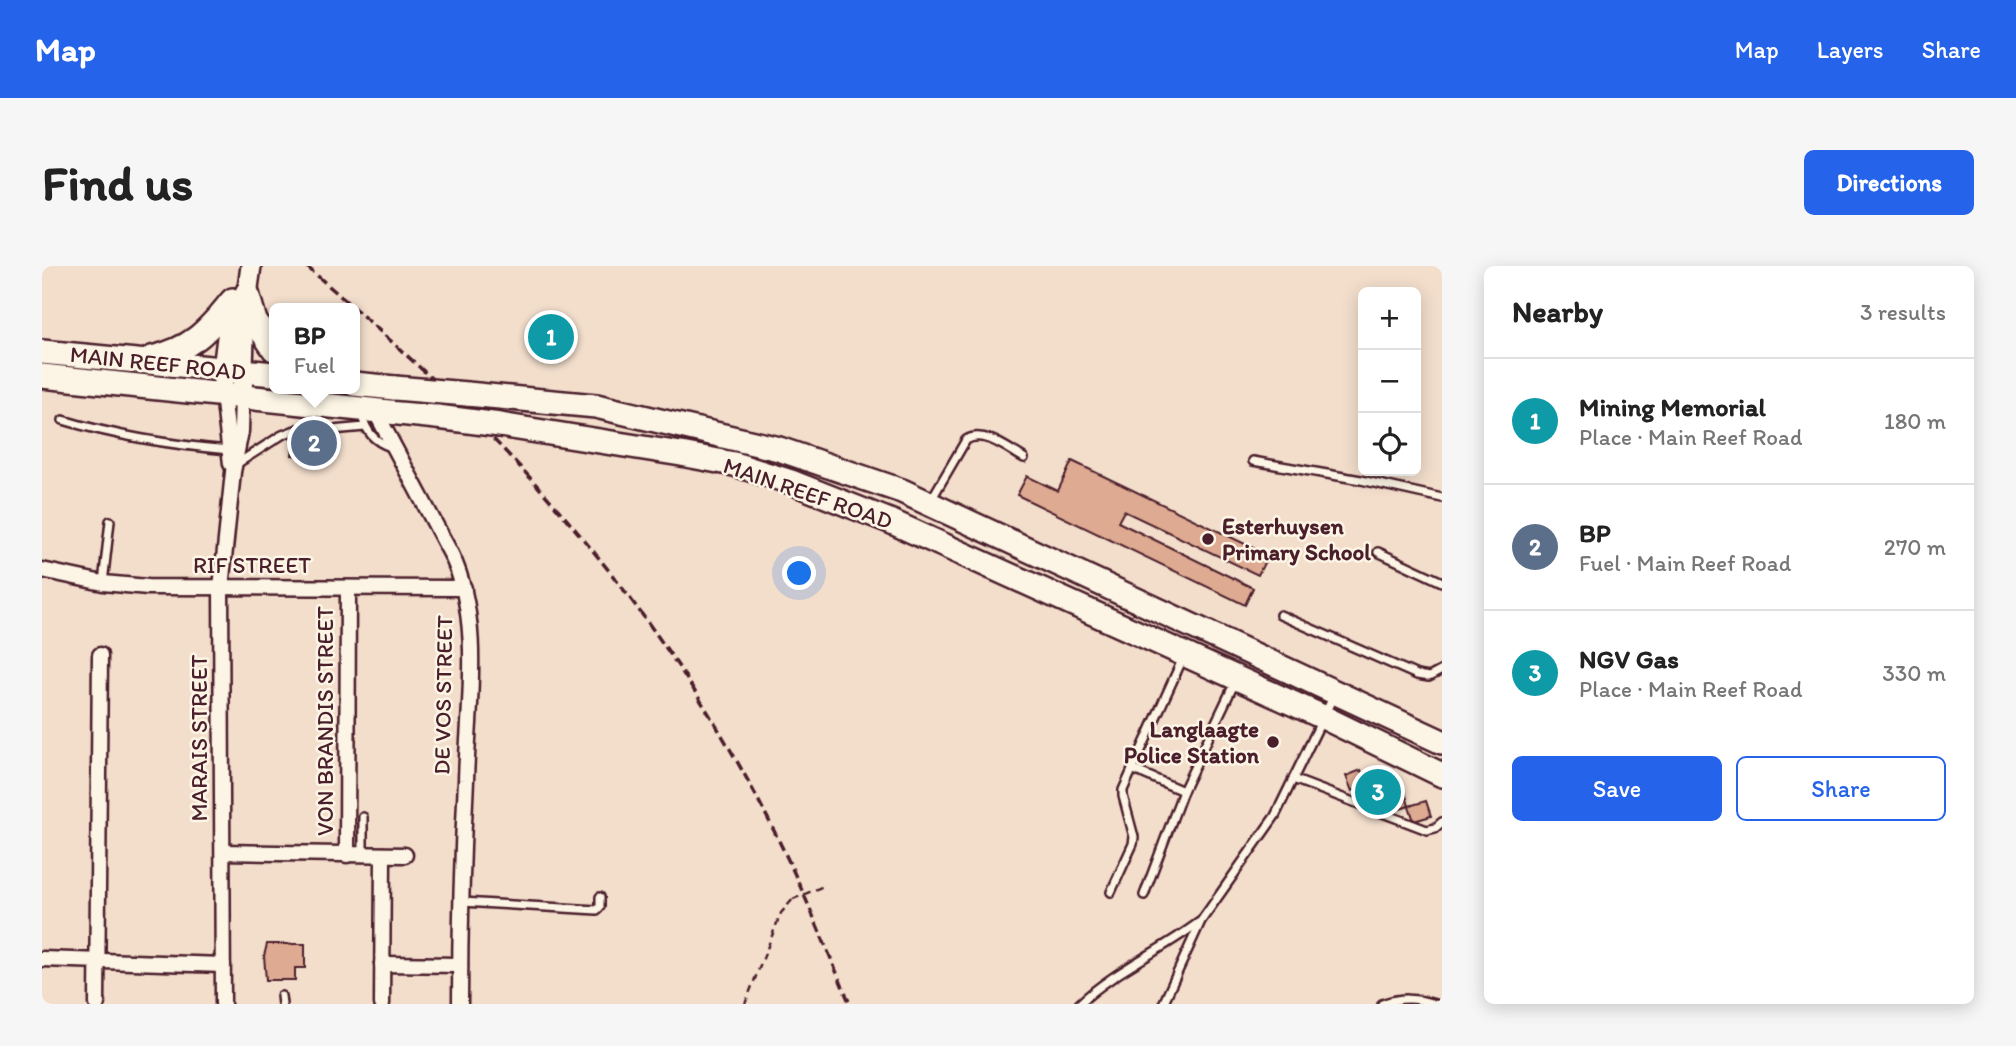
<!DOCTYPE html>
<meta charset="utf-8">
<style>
:root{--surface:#fff;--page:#f6f6f6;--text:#222;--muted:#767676;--line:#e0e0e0;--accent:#2563eb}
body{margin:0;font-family:Itim,sans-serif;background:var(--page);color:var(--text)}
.controls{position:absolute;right:21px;top:21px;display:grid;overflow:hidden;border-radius:10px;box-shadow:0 4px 18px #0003}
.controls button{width:63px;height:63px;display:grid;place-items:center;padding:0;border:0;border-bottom:2px solid var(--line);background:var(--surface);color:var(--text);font:35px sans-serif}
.you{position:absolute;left:758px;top:308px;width:24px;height:24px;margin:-18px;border:5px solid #fff;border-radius:50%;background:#1a73e8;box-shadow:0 0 0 10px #1a73e833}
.badge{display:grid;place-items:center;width:46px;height:46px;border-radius:50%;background:var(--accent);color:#fff;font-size:23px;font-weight:700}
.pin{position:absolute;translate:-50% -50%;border:4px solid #fff;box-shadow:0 2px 7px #0006}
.popup{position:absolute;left:227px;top:37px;width:91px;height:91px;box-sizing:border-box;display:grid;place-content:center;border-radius:10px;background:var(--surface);filter:drop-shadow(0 2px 5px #0005);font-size:23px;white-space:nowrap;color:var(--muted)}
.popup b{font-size:26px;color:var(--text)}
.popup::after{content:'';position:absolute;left:50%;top:100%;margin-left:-14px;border:14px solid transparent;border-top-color:var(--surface)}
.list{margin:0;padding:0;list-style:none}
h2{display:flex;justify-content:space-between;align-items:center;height:91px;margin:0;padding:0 28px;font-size:30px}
h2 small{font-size:23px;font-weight:400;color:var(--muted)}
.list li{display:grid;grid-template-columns:46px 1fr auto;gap:21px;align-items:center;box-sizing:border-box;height:126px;padding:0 28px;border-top:2px solid var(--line)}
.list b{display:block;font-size:26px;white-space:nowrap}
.list p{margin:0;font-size:23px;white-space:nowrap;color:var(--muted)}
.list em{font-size:23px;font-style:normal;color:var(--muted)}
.actions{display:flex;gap:14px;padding:21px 28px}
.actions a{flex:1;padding:16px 0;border:2px solid var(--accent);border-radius:10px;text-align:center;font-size:24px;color:var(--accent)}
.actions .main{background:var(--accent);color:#fff}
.icon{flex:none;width:38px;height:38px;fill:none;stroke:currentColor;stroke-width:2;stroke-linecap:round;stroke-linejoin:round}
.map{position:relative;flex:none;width:1400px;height:738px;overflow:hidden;border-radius:10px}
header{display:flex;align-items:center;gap:42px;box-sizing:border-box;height:98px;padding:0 35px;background:var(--accent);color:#fff}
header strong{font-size:33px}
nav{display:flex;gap:38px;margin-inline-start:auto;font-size:24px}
.intro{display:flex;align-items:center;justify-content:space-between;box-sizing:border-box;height:168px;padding:0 42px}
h1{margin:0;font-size:49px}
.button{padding:18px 32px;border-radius:10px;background:var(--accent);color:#fff;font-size:24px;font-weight:700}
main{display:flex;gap:42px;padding:0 42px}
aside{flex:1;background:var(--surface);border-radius:10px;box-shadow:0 4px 18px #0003}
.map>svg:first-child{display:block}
.building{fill:#deaa92;stroke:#4a1f2b;stroke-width:2}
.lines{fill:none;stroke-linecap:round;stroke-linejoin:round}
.service-casing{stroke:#4a1f2b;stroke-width:12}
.minor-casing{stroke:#4a1f2b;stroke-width:19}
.secondary-casing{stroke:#4a1f2b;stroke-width:24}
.primary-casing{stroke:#4a1f2b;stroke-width:28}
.path{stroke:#4a1f2b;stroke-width:2.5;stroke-dasharray:7 5;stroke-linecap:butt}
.service{stroke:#fcf5e5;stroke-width:7}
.minor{stroke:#fcf5e5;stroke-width:14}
.secondary{stroke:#fcf5e5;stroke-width:19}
.primary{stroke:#fcf5e5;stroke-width:23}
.rail{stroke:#4a1f2b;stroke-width:3.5;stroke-dasharray:10 5;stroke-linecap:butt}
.primary-bridge-casing{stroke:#4a1f2b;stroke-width:28;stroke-linecap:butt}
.path-bridge{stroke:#4a1f2b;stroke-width:2.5;stroke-dasharray:7 5;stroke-linecap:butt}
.primary-bridge{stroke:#fcf5e5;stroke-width:23}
.poi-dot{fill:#4a1f2b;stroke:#fcf5e5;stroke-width:2.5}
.labels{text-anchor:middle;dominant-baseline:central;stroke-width:5;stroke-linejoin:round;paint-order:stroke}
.street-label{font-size:23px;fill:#4a1f2b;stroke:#fcf5e5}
.poi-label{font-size:23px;font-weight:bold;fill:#4a1f2b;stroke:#fcf5e5;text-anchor:start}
</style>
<header>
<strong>Map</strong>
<nav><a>Map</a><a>Layers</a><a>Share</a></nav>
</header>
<div class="intro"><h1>Find us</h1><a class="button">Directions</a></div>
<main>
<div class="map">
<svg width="1400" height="738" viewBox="0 0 1400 738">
<rect width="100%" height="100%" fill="#f3decc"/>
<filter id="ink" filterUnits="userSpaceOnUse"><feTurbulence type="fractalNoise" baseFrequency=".0143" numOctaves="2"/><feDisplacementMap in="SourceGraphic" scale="14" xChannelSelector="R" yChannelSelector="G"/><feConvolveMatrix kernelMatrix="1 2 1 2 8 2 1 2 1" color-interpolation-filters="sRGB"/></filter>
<g filter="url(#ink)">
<g class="building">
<polygon points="254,158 290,161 287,193 250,189"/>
<polygon points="1030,195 1226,289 1216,309 1082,245 1076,256 1211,322 1203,339 975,229 985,210 1016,225"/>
<polygon points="1319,504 1325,520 1310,525 1304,510"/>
<polygon points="1341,515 1347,531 1331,537 1325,520"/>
<polygon points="1363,526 1367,540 1352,545 1347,531"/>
<polygon points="1384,535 1389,550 1372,555 1367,540"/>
<polygon points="225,678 263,678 263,702 253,702 253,714 224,714 222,690"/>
</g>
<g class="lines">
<defs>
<g id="service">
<path d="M319,148c6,18 12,27 30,33"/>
<path d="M21,154c56,17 108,25 166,30"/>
<polyline points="290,164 323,161"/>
<polyline points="1211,195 1319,214 1400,232"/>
<polyline points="193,199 240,169 253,164"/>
<path d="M889,234l35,-60c18,-11 42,9 58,18"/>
<polyline points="1336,286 1400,316"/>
<polyline points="61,317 68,255"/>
<polyline points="1238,349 1375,409 1387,411 1400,404"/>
<polyline points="1090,503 1141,525"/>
<polyline points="1251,513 1385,564 1393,562 1400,556"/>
<polyline points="321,589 321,551"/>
<polyline points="1069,626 1091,578 1092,571 1081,530 1081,524 1141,392"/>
<polyline points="1102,629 1141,525 1193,416"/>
<polyline points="420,636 555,644 558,641 558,631"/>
<polyline points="239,730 240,738"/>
<path d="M1037,738c35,-33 80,-52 119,-81"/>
<polyline points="1121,738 1159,655 1233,550 1292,429"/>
<path d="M1340,738c19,-7 34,-6 53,0"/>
</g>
<g id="minor">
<polyline points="181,128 189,198"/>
<path d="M332,143l77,145c32,66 17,154 15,226 -4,75 -6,149 -6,224"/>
<polyline points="0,304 61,317 106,321 422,322"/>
<polyline points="181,586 363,589"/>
<polyline points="305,589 306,322"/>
<polyline points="0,693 181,699"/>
<polyline points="340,698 418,699"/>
<polyline points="55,738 58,389"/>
<polyline points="181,738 179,322 191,206 199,165 200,130"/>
<polyline points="340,738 341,589"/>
</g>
<g id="secondary">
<polyline points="181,128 181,103 190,32"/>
<polyline points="200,130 203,44 209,0"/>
</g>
<g id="primary">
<polyline points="205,27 213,55 232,83"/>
<polyline points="0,86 232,108"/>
<path d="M110,92c39,-9 55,-26 79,-56"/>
<polyline points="0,110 395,151"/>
<polyline points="312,118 353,122"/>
<polyline points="425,128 554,140 737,183 860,225 1400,476"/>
<polyline points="458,159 639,188 692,198 749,216 850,256 1281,451 1400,509"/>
</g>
</defs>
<use href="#service" class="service-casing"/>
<use href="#minor" class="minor-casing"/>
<use href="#secondary" class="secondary-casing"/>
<use href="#primary" class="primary-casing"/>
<polyline class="path" points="703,738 739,647 751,633"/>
<use href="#service" class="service"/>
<use href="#minor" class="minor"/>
<use href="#secondary" class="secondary"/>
<use href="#primary" class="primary"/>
<path class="rail" d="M264,0c92,80 183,161 262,255 91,106 170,228 228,356 19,42 36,85 54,127"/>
<defs>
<g id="primary-bridge">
<polyline points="353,122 425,128"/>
<polyline points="395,151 458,159"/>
</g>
</defs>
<use href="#primary-bridge" class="primary-bridge-casing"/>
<polyline class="path-bridge" points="751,633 784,619"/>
<use href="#primary-bridge" class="primary-bridge"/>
</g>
</g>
<g class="poi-dot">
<circle cx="1166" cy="273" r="7"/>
<circle cx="1231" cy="476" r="7"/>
</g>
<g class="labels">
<g class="street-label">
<text transform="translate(116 97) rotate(6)">MAIN REEF ROAD</text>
<text transform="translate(766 227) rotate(19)">MAIN REEF ROAD</text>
<text x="210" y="299">RIF STREET</text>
<text transform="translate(401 429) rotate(-89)">DE VOS STREET</text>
<text transform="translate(283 455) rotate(-90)">VON BRANDIS STREET</text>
<text transform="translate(157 472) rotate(-90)">MARAIS STREET</text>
</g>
<g class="poi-label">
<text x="1180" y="260">Esterhuysen<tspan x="1180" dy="26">Primary School</tspan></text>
<text x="1217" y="463" text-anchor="end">Langlaagte<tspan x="1217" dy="26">Police Station</tspan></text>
</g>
</g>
</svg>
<div class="controls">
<button>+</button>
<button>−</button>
<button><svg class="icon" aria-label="locate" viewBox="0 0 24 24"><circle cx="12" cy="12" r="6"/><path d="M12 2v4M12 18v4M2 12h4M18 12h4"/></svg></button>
</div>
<div class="you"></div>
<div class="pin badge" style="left:509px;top:71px;background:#0f9aa8">1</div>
<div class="pin badge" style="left:272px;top:177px;background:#5c6f8a">2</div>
<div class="popup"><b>BP</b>Fuel</div>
<div class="pin badge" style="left:1336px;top:526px;background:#0f9aa8">3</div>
</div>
<aside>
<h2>Nearby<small>3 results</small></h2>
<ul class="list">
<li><span class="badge" style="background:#0f9aa8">1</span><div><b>Mining Memorial</b><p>Place · Main Reef Road</p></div><em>180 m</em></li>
<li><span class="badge" style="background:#5c6f8a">2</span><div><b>BP</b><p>Fuel · Main Reef Road</p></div><em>270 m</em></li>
<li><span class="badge" style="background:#0f9aa8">3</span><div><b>NGV Gas</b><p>Place · Main Reef Road</p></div><em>330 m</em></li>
</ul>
<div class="actions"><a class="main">Save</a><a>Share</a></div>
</aside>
</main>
